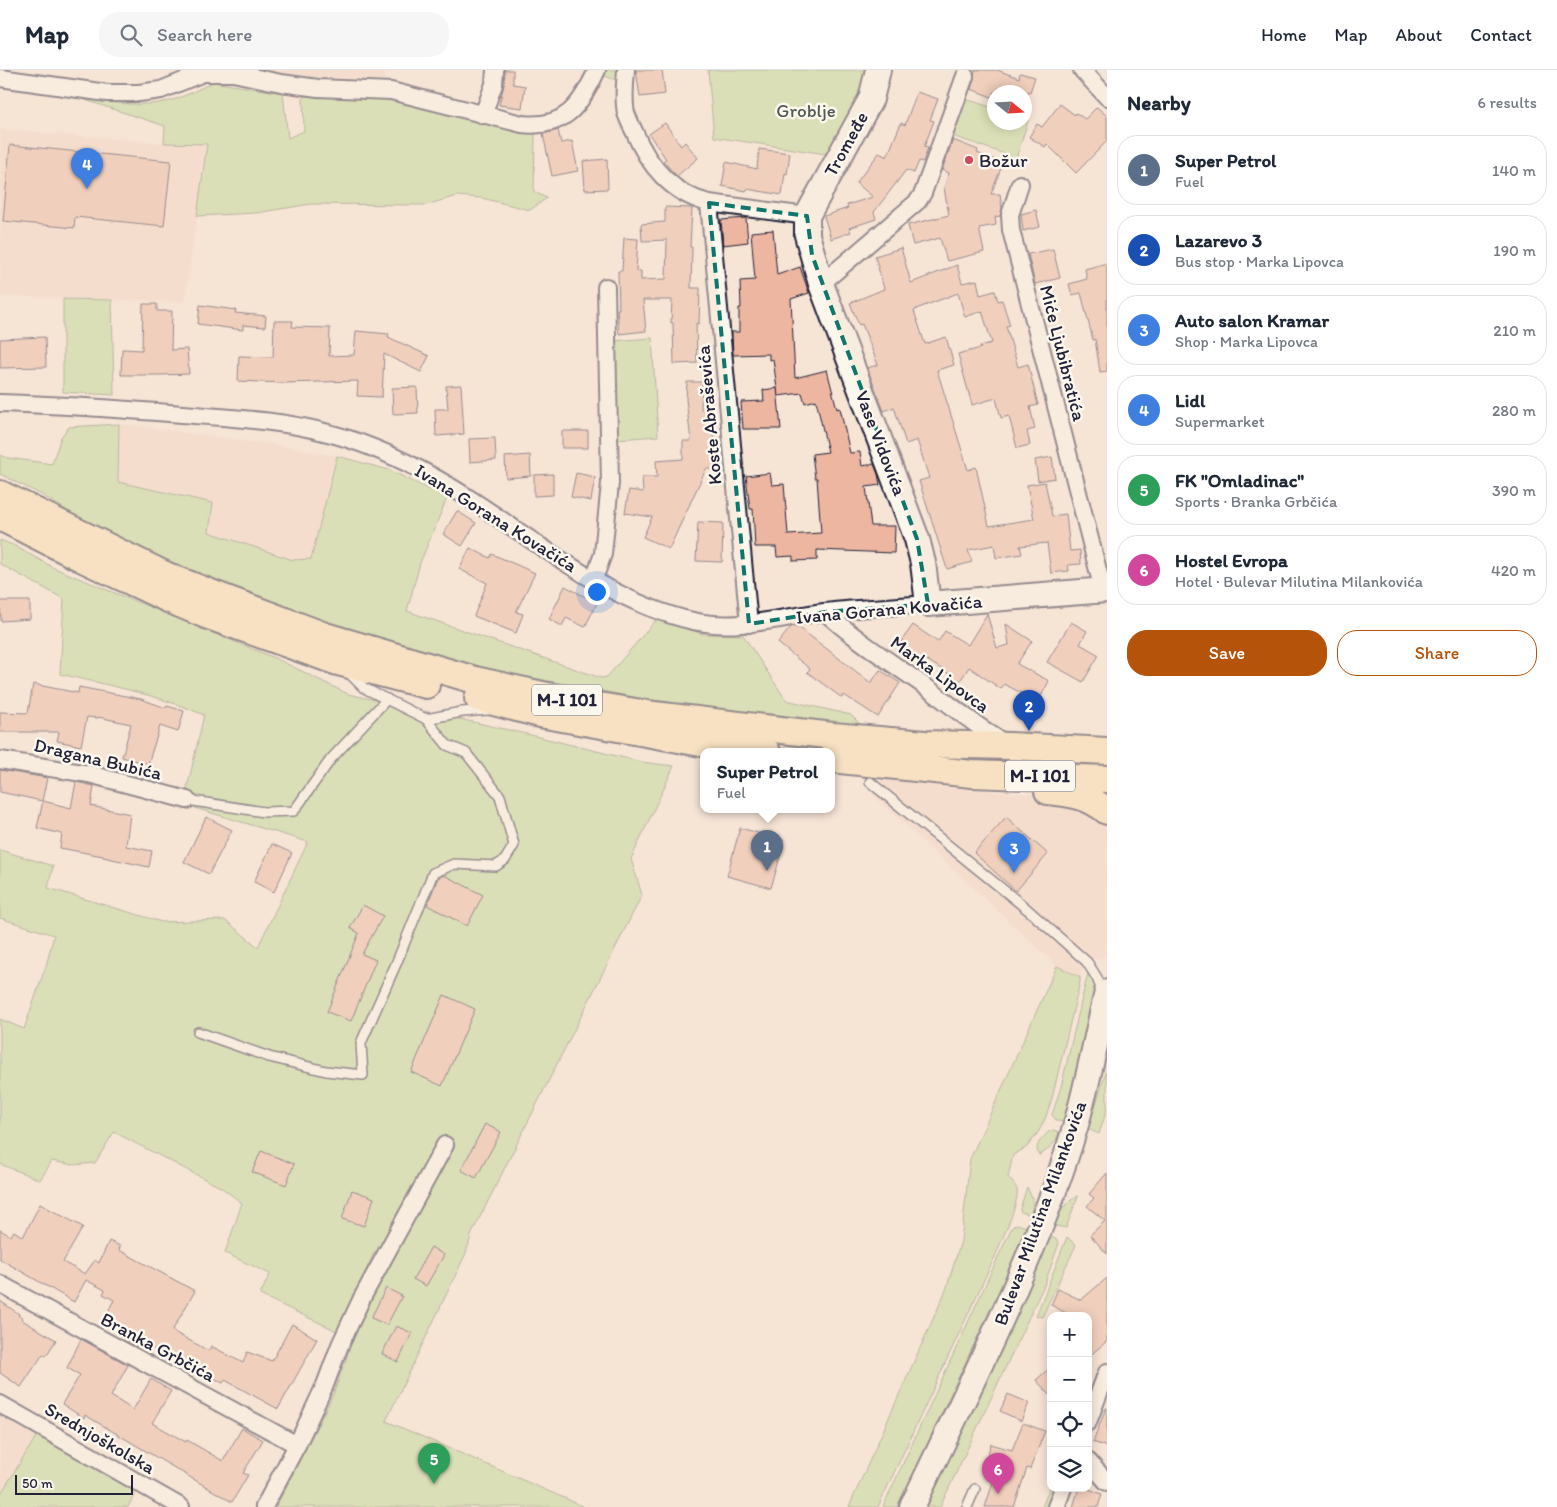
<!DOCTYPE html>
<meta charset="utf-8">
<style>
:root{--surface:#fff;--page:#f6f6f7;--text:#1f2937;--muted:#747a83;--line:#e0e1e3;--accent:#b45309}
body{margin:0;font-family:Itim,sans-serif;background:var(--page);color:var(--text)}
.controls{position:absolute;right:15px;bottom:15px;display:grid;overflow:hidden;border-radius:10px;box-shadow:0 2px 12px #0003}
.controls button{width:45px;height:45px;display:grid;place-items:center;padding:0;border:0;border-bottom:1px solid var(--line);background:var(--surface);color:var(--text);font:25px sans-serif}
.compass{position:absolute;left:987px;top:15px;width:45px;height:45px;border-radius:50%;background:var(--surface);box-shadow:0 2px 12px #0003;rotate:108deg}
.scale{position:absolute;left:15px;bottom:12px;width:118px;box-sizing:border-box;padding-left:5px;border:2px solid #22223b;border-top:0;font-size:14px;line-height:18px;white-space:nowrap;color:#22223b;-webkit-text-stroke:4px #fbf7ec;paint-order:stroke}
.you{position:absolute;left:596px;top:521px;width:18px;height:18px;margin:-12px;border:4px solid #fff;border-radius:50%;background:#1a73e8;box-shadow:0 0 0 8px #1a73e833}
.badge{display:grid;place-items:center;width:32px;height:32px;border-radius:50%;background:var(--accent);color:#fff;font-size:16px;font-weight:700}
.pin{position:absolute;translate:-50% -41px;filter:drop-shadow(0 1px 2px #0008)}
.pin::after{content:'';position:absolute;top:26px;width:18px;height:15px;background:inherit;clip-path:polygon(0 0,100% 0,50% 100%)}
.popup{position:absolute;left:700px;top:678px;width:135px;height:65px;box-sizing:border-box;display:grid;place-content:center;border-radius:10px;background:var(--surface);filter:drop-shadow(0 1px 4px #0005);font-size:16px;white-space:nowrap;color:var(--muted)}
.popup b{font-size:19px;color:var(--text)}
.popup::after{content:'';position:absolute;left:50%;top:100%;margin-left:-10px;border:10px solid transparent;border-top-color:var(--surface)}
.list{margin:0;padding:0;list-style:none}
h2{display:flex;justify-content:space-between;align-items:center;height:65px;margin:0;padding:0 20px;font-size:21px}
h2 small{font-size:16px;font-weight:400;color:var(--muted)}
.list li{display:grid;grid-template-columns:32px 1fr auto;gap:15px;align-items:center;box-sizing:border-box;height:70px;margin:0 10px 10px;padding:0 10px;border:1px solid var(--line);border-radius:20px}
.list b{display:block;font-size:19px;white-space:nowrap}
.list p{margin:0;font-size:16px;white-space:nowrap;color:var(--muted)}
.list em{font-size:16px;font-style:normal;color:var(--muted)}
.actions{display:flex;gap:10px;padding:15px 20px}
.actions a{flex:1;padding:11px 0;border:1px solid var(--accent);border-radius:20px;text-align:center;font-size:18px;color:var(--accent)}
.actions .main{background:var(--accent);color:#fff}
.icon{flex:none;width:28px;height:28px;fill:none;stroke:currentColor;stroke-width:2;stroke-linecap:round;stroke-linejoin:round}
.map{position:relative;flex:none;width:1107px;height:1437px;overflow:hidden}
header{display:flex;align-items:center;gap:30px;box-sizing:border-box;height:70px;padding:0 25px;background:var(--surface);border-bottom:1px solid var(--line)}
header strong{font-size:24px}
nav{display:flex;gap:28px;margin-inline-start:auto;font-size:18px}
.search{width:350px;height:45px;background:var(--page);display:flex;align-items:center;gap:12px;box-sizing:border-box;padding:0 18px;border-radius:20px;color:var(--muted);font-size:19px}
main{display:flex}
aside{flex:1;background:var(--surface)}
.map>svg:first-child{display:block}
.built{fill:#f3d6c5}
.green{fill:#bad992;stroke:#6e7e66}
.building{fill:#ecb6a0;stroke:#22223b}
.lines{fill:none;stroke-linecap:round;stroke-linejoin:round}
.lane-casing{stroke:#22223b;stroke-width:12}
.street-casing{stroke:#22223b;stroke-width:20}
.secondary-casing{stroke:#22223b;stroke-width:28}
.primary-casing{stroke:#22223b;stroke-width:30}
.lane{stroke:#fbf7ec;stroke-width:9}
.street{stroke:#fbf7ec;stroke-width:16}
.secondary{stroke:#fbf7ec;stroke-width:24}
.primary{stroke:#f8deab;stroke-width:26}
.marked{fill:none;stroke:#0f766e;stroke-width:4;stroke-dasharray:10 6;stroke-linejoin:round}
.poi-dot{fill:#d1495b;stroke:#fbf7ec;stroke-width:2}
.labels{text-anchor:middle;dominant-baseline:central;stroke-width:5;stroke-linejoin:round;paint-order:stroke}
.shield{fill:#fbf7ec;stroke:#636270;stroke-width:1}
.shield-label{font-size:18px;font-weight:bold;fill:#22223b}
.park-label{font-size:19px;fill:#505955;stroke:#fbf7ec}
.street-label{font-size:19px;fill:#22223b;stroke:#fbf7ec}
.poi-label{font-size:19px;fill:#22223b;stroke:#fbf7ec;text-anchor:start}
</style>
<header>
<strong>Map</strong>
<div class="search"><svg class="icon" aria-label="search" viewBox="0 0 24 24"><circle cx="10" cy="10" r="6"/><path d="M15 15l6 6"/></svg>Search here</div>
<nav><a>Home</a><a>Map</a><a>About</a><a>Contact</a></nav>
</header>
<main>
<div class="map">
<svg width="1107" height="1437" viewBox="0 0 1107 1437">
<rect width="100%" height="100%" fill="#f6e4d5"/>
<filter id="ink" filterUnits="userSpaceOnUse"><feTurbulence type="fractalNoise" baseFrequency=".02" numOctaves="2"/><feDisplacementMap in="SourceGraphic" scale="10" xChannelSelector="R" yChannelSelector="G"/><feConvolveMatrix kernelMatrix="1 2 1 2 8 2 1 2 1" color-interpolation-filters="sRGB"/></filter>
<g filter="url(#ink)">
<g class="built">
<polygon points="258,0 385,0 385,11 314,9"/>
<polygon points="0,59 164,73 207,74 185,232 0,226"/>
<polygon points="119,354 282,376 337,386 311,489 293,490 209,462 213,433 118,412"/>
<polygon points="883,709 954,718 1065,727 1107,753 1107,873 1104,887 1098,890 1085,883 1080,907 1057,896 872,724"/>
<polygon points="0,1342 39,1362 0,1425"/>
</g>
<g class="green">
<polygon points="604,0 618,0 616,10 602,5"/>
<path d="M708,0h157c-5,34 -22,56 -39,84l-112,-17z"/>
<path d="M213,12l70,11 5,45 16,-7 -1,-35h72l31,4 129,34 -1,58 13,6 -17,12 -48,-12 -25,-2 -31,9 -115,-1 -55,9 -59,3 10,-72 -43,-1 1,-17 -83,-27c29,3 59,9 87,2 15,-4 30,-12 44,-19z"/>
<polygon points="962,28 994,38 994,52 1024,52 1025,47 1029,48 1016,88 950,65"/>
<polygon points="63,229 112,230 114,325 63,322"/>
<polygon points="652,268 658,366 616,369 612,271"/>
<polygon points="119,354 118,412 213,433 209,462 293,490 311,489 337,386 389,400 447,428 420,493 407,541 601,608 607,607 657,549 703,564 743,565 786,630 851,645 861,655 785,648 639,628 413,585 281,540 119,473 42,425 0,404 0,385 8,388 52,394 61,367 69,357"/>
<path d="M0,470l13,5 41,23 223,91 71,35 183,41 110,27 33,4 -43,93 11,36 -170,338 -6,20 -80,168 199,86h-309l57,-112 18,-50 38,-84 -14,-10 -38,80 -77,-36 10,-21 -45,-21 17,-50 -20,-15 -108,-56 -19,31 -22,2 -21,-4 -12,19 -40,-16v-145l24,10 22,-63 8,-31 -54,-17v-68l53,16 -5,22 114,34 63,-2 33,27 50,-105 -113,-34 7,-10 -16,-5 18,-78c-45,-20 -96,-30 -144,-41l4,-75 -64,-35z"/>
<path d="M1057,896l23,11v5l-28,116 -7,21 -6,12 -12,16 -14,8 -5,22c3,4 8,8 9,13 2,14 -15,48 -20,62l-119,255h-29l97,-217 15,-49 9,-82z"/>
<polygon points="1088,903 1092,906 1097,919 1074,1017 1063,1052 1057,1051 1052,1045 1061,1017"/>
<polygon points="1107,999 1107,1039 1099,1064 1088,1059"/>
<path d="M1054,1060l5,2c-3,11 -10,18 -20,23 -6,-11 4,-16 10,-24z"/>
<polygon points="1027,1117 1033,1130 1031,1145 1021,1142 1020,1139"/>
<path d="M1078,1126l-12,32 -11,-2c4,-13 10,-24 23,-30z"/>
<polygon points="1017,1154 1026,1157 1005,1208 912,1406 897,1437 883,1437 1012,1157"/>
<polygon points="1050,1166 1057,1170 1059,1173 1045,1213 940,1437 927,1437 1028,1219"/>
<polygon points="1067,1167 1076,1175 1042,1247 1036,1246"/>
<polygon points="39,1362 136,1422 128,1437 0,1437 0,1425"/>
<polygon points="1051,1414 1051,1418 1056,1418 1049,1437 1042,1437"/>
</g>
<g class="building">
<polygon points="505,0 513,0 513,14 525,16 522,38 499,35 504,15"/>
<polygon points="636,0 662,0 665,24 640,27"/>
<polygon points="975,0 997,0 1019,8 1020,3 1035,7 1030,22 994,22 994,28 971,19 974,9"/>
<polygon points="917,22 938,29 930,50 934,51 924,77 928,78 923,92 919,91 914,103 906,100 874,142 876,149 849,158 851,162 831,169 824,146 848,138 847,135 873,127 856,113 879,83 887,87 901,53 905,55"/>
<polygon points="1060,34 1075,45 1076,43 1085,49 1097,37 1107,46 1107,71 1076,103 1047,74 1045,77 1029,67 1037,54 1042,57"/>
<polygon points="665,53 681,76 685,72 698,88 677,106 663,91 666,89 649,64"/>
<polygon points="558,60 561,73 572,71 578,101 552,106 543,64"/>
<polygon points="953,70 978,80 977,83 1003,93 991,124 1000,124 1002,138 1000,146 995,147 996,155 979,158 984,182 947,191 940,168 913,175 908,155 949,145 944,118 949,103 942,100"/>
<polygon points="10,75 171,91 164,156 75,147 74,158 3,151"/>
<polygon points="759,79 790,83 787,104 785,103 782,125 747,119 746,121 722,116 726,92 757,99"/>
<polygon points="607,89 608,119 585,120 583,91"/>
<polygon points="665,137 692,138 690,177 692,177 691,218 700,218 699,254 696,253 697,293 674,294 673,253 671,253 672,230 643,230 646,261 619,264 617,239 619,239 618,201 622,201 624,168 638,169 636,201 641,201 641,210 666,209 667,170 642,171 641,154 665,152"/>
<polygon points="1036,140 1040,157 1023,161 1021,144"/>
<polygon points="746,148 748,172 723,175 721,150"/>
<polygon points="773,160 777,205 800,197 809,223 791,229 795,308 827,300 837,339 840,338 850,383 860,382 862,396 874,394 878,404 880,415 866,417 871,456 895,456 894,483 817,480 817,490 793,491 793,486 777,487 776,477 755,477 753,439 750,439 746,406 770,403 772,415 784,414 788,465 821,463 817,408 815,408 812,384 828,382 816,330 805,333 802,323 778,326 773,289 769,290 769,284 733,285 732,262 739,262 739,238 741,238 740,211 755,210 751,162"/>
<polygon points="901,178 911,213 957,195 962,213 977,210 980,225 995,221 998,231 1002,230 1010,255 1006,256 1018,297 1028,294 1038,335 1030,337 1035,359 1027,361 1030,375 1017,378 1009,346 1001,348 996,328 972,335 958,284 981,278 980,276 992,273 982,241 965,247 958,223 916,239 916,240 914,241 925,274 946,267 954,295 937,300 968,400 976,397 989,456 1034,449 1027,415 1045,412 1052,446 1066,444 1070,481 1080,480 1081,494 1068,495 1069,501 1051,503 1047,473 1020,476 1022,484 996,488 994,475 968,480 972,492 947,499 919,411 929,408 917,370 906,374 894,337 884,341 867,298 878,295 862,254 859,255 850,233 884,219 875,186"/>
<polygon points="1053,179 1060,208 1035,214 1028,184"/>
<polygon points="1107,193 1107,301 1100,302 1095,269 1093,270 1081,223 1072,225 1069,214 1087,209 1085,199"/>
<polygon points="143,234 157,234 157,241 172,241 171,280 187,279 189,304 160,305 121,305 122,279 142,280"/>
<polygon points="200,235 236,240 235,243 266,246 265,257 243,255 243,260 198,254"/>
<polygon points="274,251 293,251 292,257 330,258 329,286 354,285 356,261 389,264 388,267 429,286 421,302 384,284 382,327 357,326 358,311 283,313 238,311 239,286 273,287"/>
<polygon points="45,267 46,297 0,298 0,269"/>
<polygon points="687,312 702,312 701,339 710,338 714,371 715,399 706,399 669,479 643,467 652,447 625,443 629,420 643,422 642,407 657,407 656,391 683,389 683,371 691,371 686,329"/>
<polygon points="461,315 464,364 436,366 435,339 448,339 446,316"/>
<polygon points="417,317 418,343 393,344 392,318"/>
<polygon points="777,318 781,359 743,359 741,332 764,331 763,320"/>
<rect x="562" y="361" width="26" height="17"/>
<polygon points="495,368 496,390 470,392 469,369"/>
<polygon points="530,385 531,406 506,408 505,387"/>
<polygon points="1052,387 1055,408 1038,411 1035,390"/>
<polygon points="576,403 595,407 591,431 571,427"/>
<polygon points="553,404 553,425 534,426 534,405"/>
<polygon points="457,441 476,453 462,476 443,464"/>
<polygon points="698,452 723,453 722,492 696,491"/>
<polygon points="470,478 490,488 492,484 535,503 516,542 523,544 516,563 474,546 487,513 459,499"/>
<polygon points="565,516 597,533 585,557 566,548 562,556 549,549"/>
<polygon points="0,531 30,531 30,549 1,551"/>
<polygon points="987,544 997,578 1009,575 1006,554 1032,571 1017,594 1049,611 1038,632 1004,614 1001,619 969,597 960,611 922,587 918,593 897,577 913,555 938,572 945,561 968,575"/>
<polygon points="1071,552 1087,561 1080,574 1099,585 1083,612 1047,592"/>
<polygon points="797,556 871,613 880,600 900,613 878,647 844,625 842,628 807,602 810,599 778,573 791,557"/>
<polygon points="33,614 78,623 79,617 115,624 141,629 166,638 167,636 184,641 178,662 160,656 148,694 122,687 131,654 98,647 98,648 87,647 81,676 57,671 59,662 0,662 0,642 28,643"/>
<polygon points="0,700 47,708 42,731 0,722"/>
<polygon points="76,712 94,716 91,736 130,744 126,776 152,781 149,797 103,787 103,786 60,778 62,764 37,758 43,731 71,738"/>
<polygon points="206,747 232,760 209,804 184,792"/>
<polygon points="1006,747 1048,784 1016,821 974,783"/>
<polygon points="740,758 785,770 771,818 727,806"/>
<polygon points="272,774 292,783 274,822 254,812"/>
<polygon points="444,805 483,825 467,856 427,835 438,808"/>
<polygon points="363,835 383,846 362,884 376,890 351,951 327,942 359,863 350,858"/>
<polygon points="444,925 475,939 442,1016 411,1002"/>
<polygon points="485,1054 501,1062 476,1108 461,1100"/>
<polygon points="261,1081 294,1094 286,1115 252,1102"/>
<polygon points="1107,1103 1107,1184 1090,1165 1105,1151 1087,1136 1094,1128 1089,1124"/>
<polygon points="352,1120 374,1128 364,1156 342,1149"/>
<polygon points="40,1134 83,1157 63,1192 85,1204 95,1190 99,1193 109,1171 120,1176 119,1180 195,1221 172,1261 209,1281 211,1276 243,1293 247,1282 272,1291 292,1254 317,1269 278,1339 225,1310 223,1313 157,1278 156,1280 140,1273 138,1277 124,1270 128,1262 104,1249 114,1230 103,1224 105,1220 86,1210 74,1232 0,1189 0,1160 11,1166 14,1161 23,1167"/>
<polygon points="431,1177 444,1185 426,1216 413,1209"/>
<polygon points="1107,1208 1107,1271 1088,1287 1088,1246 1072,1246 1051,1235 1058,1219 1081,1230"/>
<polygon points="386,1218 402,1226 387,1255 371,1248"/>
<polygon points="0,1231 19,1244 18,1245 23,1248 22,1250 56,1270 46,1286 43,1284 21,1317 0,1303"/>
<polygon points="396,1256 412,1263 398,1292 382,1284"/>
<polygon points="81,1269 128,1295 111,1326 133,1340 151,1309 171,1321 152,1353 186,1372 187,1370 223,1391 242,1358 263,1370 243,1403 248,1405 232,1432 85,1345 84,1348 62,1334 80,1305 67,1298"/>
<polygon points="1051,1297 1051,1326 1036,1310"/>
<polygon points="1008,1324 1029,1333 1021,1351 1000,1341"/>
<polygon points="1106,1338 1107,1338 1107,1377 1093,1372"/>
<polygon points="1023,1353 1045,1361 1030,1399 1027,1398 1014,1437 985,1437 997,1400 984,1395 991,1374 1012,1380"/>
<polygon points="1079,1418 1086,1418 1102,1424 1098,1437 1073,1437"/>
</g>
<g class="lines">
<defs>
<g id="lane">
<polyline points="426,649 462,642 488,640"/>
<polyline points="870,712 1027,839 1087,892 1097,908 1103,923"/>
<polyline points="187,730 264,742 294,741 331,689 387,629"/>
<polyline points="198,962 269,987 326,1001 363,1005 361,973 396,894 433,803 454,794 496,796 505,790 514,775 500,726 466,683 447,675 426,649 364,618 348,602"/>
<polyline points="967,1437 975,1419"/>
</g>
<g id="street">
<path d="M626,0c-1,14 -3,29 0,43 2,6 5,12 8,18 14,34 38,63 75,72l98,13"/>
<polyline points="1082,0 1107,27"/>
<path d="M0,8l107,15h32l22,-3 42,-17h30l48,10 37,5 73,3 131,33c43,5 59,-19 75,-54"/>
<polyline points="483,45 494,14 495,0"/>
<polyline points="1020,114 1010,145 1011,160 1103,520"/>
<polyline points="709,133 749,554"/>
<polyline points="821,214 918,131 923,123 965,6"/>
<path d="M0,333c61,2 121,6 182,11 48,4 99,6 146,19 31,8 62,21 91,36 91,47 172,129 274,152 45,10 88,-4 132,-9 34,-4 69,-5 103,-8"/>
<polyline points="594,509 603,484 610,413 606,217"/>
<path d="M825,542c33,30 69,52 105,78 25,18 48,38 75,53"/>
<polyline points="0,690 89,704 187,730"/>
<polyline points="0,1214 297,1375"/>
<polyline points="0,1334 181,1437"/>
<polyline points="1088,1352 1107,1302"/>
<polyline points="1088,1391 1107,1412"/>
<polyline points="264,1437 297,1375 325,1315 340,1275 362,1228 445,1075"/>
<polyline points="1056,1437 1063,1418"/>
</g>
<g id="secondary">
<polyline points="878,0 871,29 807,146 807,165 821,214 917,469 923,493 928,534 1107,520"/>
<path d="M912,1437c59,-124 123,-247 163,-379 13,-45 21,-90 32,-136"/>
</g>
<g id="primary">
<polyline points="0,424 165,505 216,525 325,566 475,610 574,632 654,645 833,666 925,674 1010,676 1107,681"/>
<polyline points="0,447 81,488 168,529 206,545 338,592 426,615"/>
<polyline points="478,628 540,644 740,680 767,682"/>
<polyline points="831,689 972,704 1107,709"/>
<path d="M1048,721c23,2 41,5 59,20"/>
</g>
</defs>
<use href="#lane" class="lane-casing"/>
<use href="#street" class="street-casing"/>
<use href="#secondary" class="secondary-casing"/>
<use href="#primary" class="primary-casing"/>
<use href="#lane" class="lane"/>
<use href="#street" class="street"/>
<use href="#secondary" class="secondary"/>
<use href="#primary" class="primary"/>
</g>
</g>
<path d="M0 0H1107V1437H0ZM709,133l98,13 5,39 105,284 11,65 -103,8 -76,12z" fill="#f6e4d5" fill-opacity=".55" fill-rule="evenodd"/>
<path class="marked" d="M709,133l98,13 5,39 105,284 11,65 -103,8 -76,12z"/>
<circle class="poi-dot" cx="969" cy="90" r="5"/>
<g class="labels">
<g class="shield">
<rect x="532" y="614.5" width="70" height="31" rx="4"/>
<rect x="1005" y="690.5" width="70" height="31" rx="4"/>
</g>
<g class="shield-label">
<text x="567" y="630">M-I 101</text>
<text x="1040" y="706">M-I 101</text>
</g>
<g class="park-label">
<text x="806" y="40">Groblje</text>
</g>
<g class="street-label">
<text transform="translate(846 74) rotate(-61)">Tromeđe</text>
<text transform="translate(1063 283) rotate(76)">Miće Ljubibratića</text>
<text transform="translate(709 345) rotate(-95)">Koste Abraševića</text>
<text transform="translate(881 373) rotate(69)">Vase Vidovića</text>
<text transform="translate(496 448) rotate(32)">Ivana Gorana Kovačića</text>
<text transform="translate(889 539) rotate(-5)">Ivana Gorana Kovačića</text>
<text transform="translate(940 604) rotate(36)">Marka Lipovca</text>
<text transform="translate(98 689) rotate(13)">Dragana Bubića</text>
<text transform="translate(1040 1143) rotate(-70)">Bulevar Milutina Milankovića</text>
<text transform="translate(158 1277) rotate(28)">Branka Grbčića</text>
<text transform="translate(100 1368) rotate(30)">Srednjoškolska</text>
</g>
<g class="poi-label">
<text x="979" y="90">Božur</text>
</g>
</g>
</svg>
<div class="controls">
<button>+</button>
<button>−</button>
<button><svg class="icon" aria-label="locate" viewBox="0 0 24 24"><circle cx="12" cy="12" r="6"/><path d="M12 2v4M12 18v4M2 12h4M18 12h4"/></svg></button>
<button><svg class="icon" aria-label="layers" viewBox="0 0 24 24"><path d="M12 4l9 5-9 5-9-5zM3 14l9 5 9-5"/></svg></button>
</div>
<svg class="compass" viewBox="-18 -18 36 36"><path d="M0-13l5 13h-10z" fill="#e53935"/><path d="M0 13l5-13h-10z" fill="#747a83"/></svg>
<div class="scale">50 m</div>
<div class="you"></div>
<div class="pin badge" style="left:767px;top:801px;background:#5c6f8a">1</div>
<div class="popup"><b>Super Petrol</b>Fuel</div>
<div class="pin badge" style="left:1029px;top:661px;background:#1a4fb4">2</div>
<div class="pin badge" style="left:1014px;top:803px;background:#3f7fe0">3</div>
<div class="pin badge" style="left:87px;top:119px;background:#3f7fe0">4</div>
<div class="pin badge" style="left:434px;top:1414px;background:#2e9e5b">5</div>
<div class="pin badge" style="left:998px;top:1424px;background:#d1479c">6</div>
</div>
<aside>
<h2>Nearby<small>6 results</small></h2>
<ul class="list">
<li><span class="badge" style="background:#5c6f8a">1</span><div><b>Super Petrol</b><p>Fuel</p></div><em>140 m</em></li>
<li><span class="badge" style="background:#1a4fb4">2</span><div><b>Lazarevo 3</b><p>Bus stop · Marka Lipovca</p></div><em>190 m</em></li>
<li><span class="badge" style="background:#3f7fe0">3</span><div><b>Auto salon Kramar</b><p>Shop · Marka Lipovca</p></div><em>210 m</em></li>
<li><span class="badge" style="background:#3f7fe0">4</span><div><b>Lidl</b><p>Supermarket</p></div><em>280 m</em></li>
<li><span class="badge" style="background:#2e9e5b">5</span><div><b>FK &quot;Omladinac&quot;</b><p>Sports · Branka Grbčića</p></div><em>390 m</em></li>
<li><span class="badge" style="background:#d1479c">6</span><div><b>Hostel Evropa</b><p>Hotel · Bulevar Milutina Milankovića</p></div><em>420 m</em></li>
</ul>
<div class="actions"><a class="main">Save</a><a>Share</a></div>
</aside>
</main>
